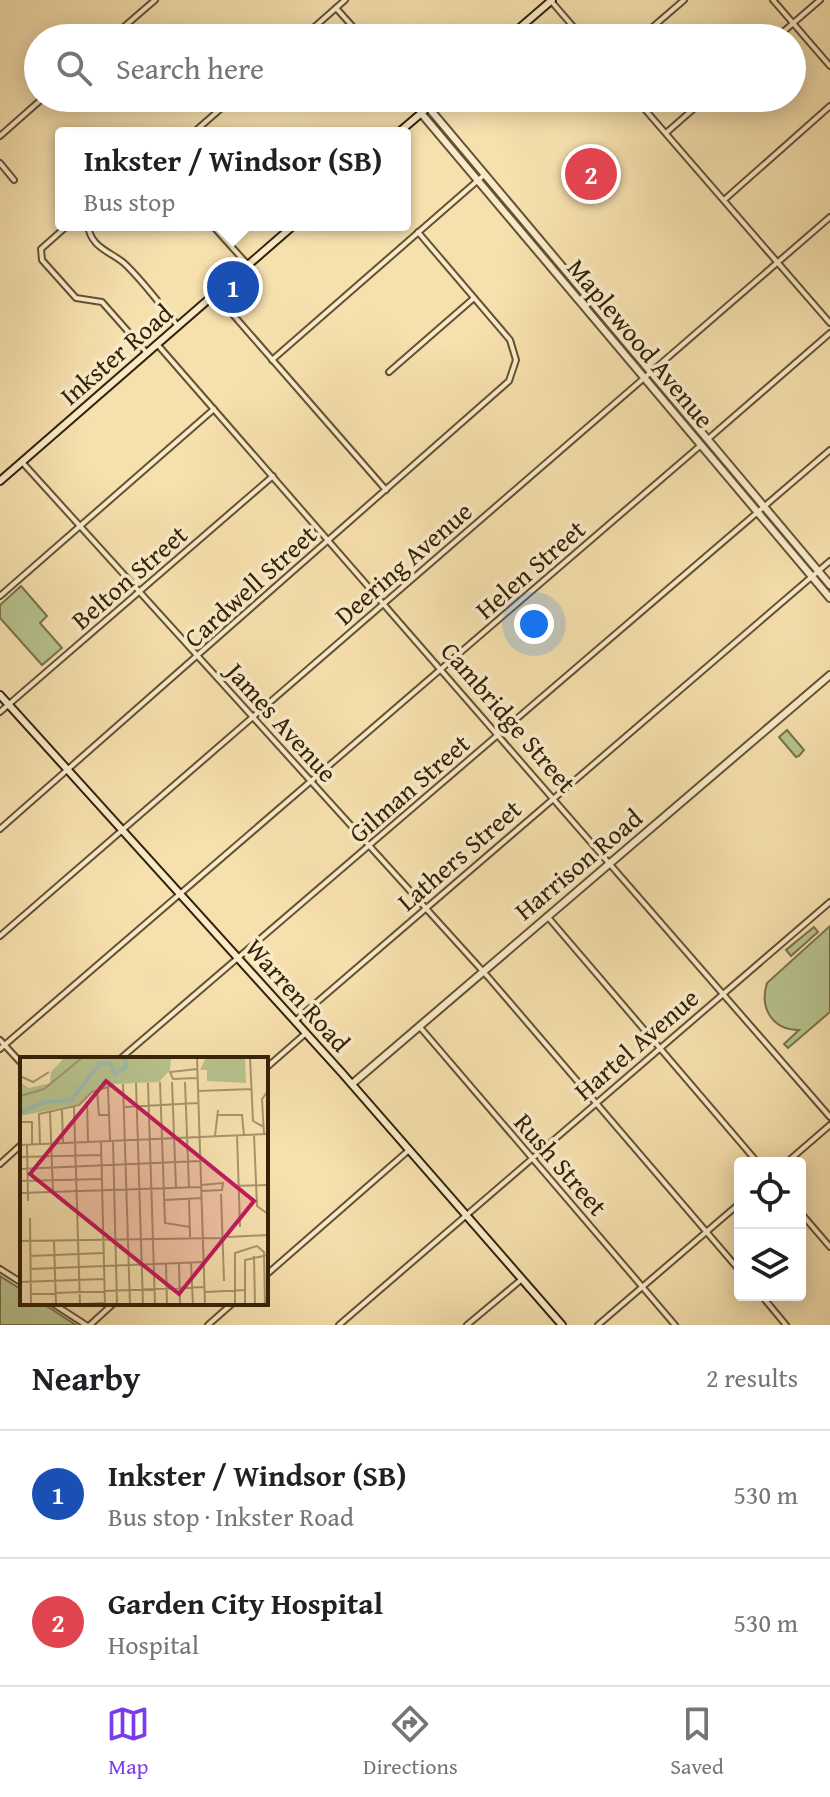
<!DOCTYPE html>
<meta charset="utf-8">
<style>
:root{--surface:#fff;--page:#f6f6f6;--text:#202124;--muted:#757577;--line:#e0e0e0;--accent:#7c3aed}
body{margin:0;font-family:"Gentium Book Plus",serif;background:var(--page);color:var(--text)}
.controls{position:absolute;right:24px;bottom:24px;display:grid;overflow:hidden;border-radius:8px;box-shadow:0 4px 20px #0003}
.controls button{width:72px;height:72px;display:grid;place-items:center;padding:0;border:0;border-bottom:2px solid var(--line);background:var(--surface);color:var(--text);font:40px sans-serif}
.you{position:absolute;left:534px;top:624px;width:28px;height:28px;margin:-20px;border:6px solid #fff;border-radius:50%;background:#1a73e8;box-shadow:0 0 0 12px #1a73e833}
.badge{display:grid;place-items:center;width:52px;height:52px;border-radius:50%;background:var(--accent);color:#fff;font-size:26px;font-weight:700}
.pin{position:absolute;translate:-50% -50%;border:4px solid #fff;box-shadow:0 2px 8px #0006}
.popup{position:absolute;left:55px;top:127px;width:356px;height:104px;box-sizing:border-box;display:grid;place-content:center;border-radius:8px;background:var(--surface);filter:drop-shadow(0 2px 6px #0005);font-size:26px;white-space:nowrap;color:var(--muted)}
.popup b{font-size:30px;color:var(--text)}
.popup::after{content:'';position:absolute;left:50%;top:100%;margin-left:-16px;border:16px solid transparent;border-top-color:var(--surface)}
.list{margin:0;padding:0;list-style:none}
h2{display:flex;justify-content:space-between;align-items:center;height:104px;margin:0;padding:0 32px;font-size:34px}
h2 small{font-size:26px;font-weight:400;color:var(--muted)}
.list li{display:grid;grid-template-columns:52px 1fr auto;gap:24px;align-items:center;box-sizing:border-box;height:128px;padding:0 32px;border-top:2px solid var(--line)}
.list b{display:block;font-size:30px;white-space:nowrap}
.list p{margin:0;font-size:26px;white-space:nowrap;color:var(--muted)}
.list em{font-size:26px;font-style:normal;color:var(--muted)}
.icon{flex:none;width:44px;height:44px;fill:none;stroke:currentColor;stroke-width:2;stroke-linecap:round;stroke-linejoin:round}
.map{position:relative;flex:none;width:830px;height:1325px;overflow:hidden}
.search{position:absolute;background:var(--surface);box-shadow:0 4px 20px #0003;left:24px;right:24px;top:24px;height:88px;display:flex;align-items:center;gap:20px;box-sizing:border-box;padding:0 28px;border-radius:44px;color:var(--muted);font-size:30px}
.sheet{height:360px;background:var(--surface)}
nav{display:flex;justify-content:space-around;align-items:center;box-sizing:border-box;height:112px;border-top:2px solid var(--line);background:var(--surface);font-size:22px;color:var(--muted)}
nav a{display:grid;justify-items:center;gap:4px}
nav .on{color:var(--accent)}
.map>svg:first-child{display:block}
.green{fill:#b8c38e;stroke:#76724b;stroke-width:2}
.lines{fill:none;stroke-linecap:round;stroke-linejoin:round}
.minor-casing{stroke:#645232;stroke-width:8}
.tertiary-casing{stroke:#645232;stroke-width:10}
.secondary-casing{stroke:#342208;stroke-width:10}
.minor{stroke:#f9ebca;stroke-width:4}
.tertiary{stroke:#f9ebca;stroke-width:6}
.secondary{stroke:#f9ebca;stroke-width:6}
.labels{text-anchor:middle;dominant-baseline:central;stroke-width:7;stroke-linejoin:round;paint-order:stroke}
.street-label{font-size:26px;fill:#342208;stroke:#f9ebca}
.inset-river{fill:none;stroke:#9dbdac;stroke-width:4}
.inset-road{fill:none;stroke:#a8946c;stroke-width:2}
.view{fill:#c2185b;fill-opacity:0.15;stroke:#c2185b;stroke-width:4}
.inset-edge{fill:none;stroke:#342208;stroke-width:4}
</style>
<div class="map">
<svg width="830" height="1325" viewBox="0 0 830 1325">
<rect width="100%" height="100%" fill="#f6e0ae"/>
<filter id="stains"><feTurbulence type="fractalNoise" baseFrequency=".0025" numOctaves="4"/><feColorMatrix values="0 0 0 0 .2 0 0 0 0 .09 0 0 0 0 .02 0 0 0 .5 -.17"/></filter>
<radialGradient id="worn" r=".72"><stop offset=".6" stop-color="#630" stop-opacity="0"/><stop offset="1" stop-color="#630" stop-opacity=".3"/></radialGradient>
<g class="green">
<polygon points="21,586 47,616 40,623 62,648 42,665 0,618 0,605"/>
<polygon points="787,730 804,750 799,756 796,757 779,737"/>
<path d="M830,926v86l-42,36 -4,-4 15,-14c-26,0 -40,-21 -32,-47z"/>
<polygon points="814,927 818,932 791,956 786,950"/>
<polygon points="0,1276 22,1290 22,1303 42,1303 76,1325 0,1325"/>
</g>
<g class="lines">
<defs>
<g id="minor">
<polyline points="773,0 830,66"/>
<polyline points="551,1 583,38"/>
<polyline points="336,8 363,38"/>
<polyline points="111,38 155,0"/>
<polyline points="302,38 345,0"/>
<polyline points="640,38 684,0"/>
<polyline points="776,38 820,0"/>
<polyline points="415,98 421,113"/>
<polyline points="635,98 830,323"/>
<polyline points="193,133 233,98"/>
<polyline points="666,133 706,98"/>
<polyline points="0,136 43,98"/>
<polyline points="0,163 14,180"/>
<polyline points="724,200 830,106"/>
<polyline points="68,225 41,249 42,260 76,298 102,302 147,353"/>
<path d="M88,225c2,23 24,27 37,39 19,18 36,42 53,62"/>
<polyline points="212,225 248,265"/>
<polyline points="215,294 386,490"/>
<polyline points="157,344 830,1117"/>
<polyline points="272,360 484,175"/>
<polyline points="389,372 474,298"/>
<polyline points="708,439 830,333"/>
<polyline points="22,462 489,978 740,1271"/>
<polyline points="0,596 214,409"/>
<polyline points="0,712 273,476"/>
<polyline points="0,829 509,381 516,360 510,340 418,232"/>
<polyline points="547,916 758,1163"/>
<polyline points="0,936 830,217"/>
<polyline points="295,1021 830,561"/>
<polyline points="419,1026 675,1325"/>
<polyline points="0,1040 22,1064"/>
<polyline points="0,1049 701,445"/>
<polyline points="120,1059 830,450"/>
<polyline points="266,1068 306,1033"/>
<polyline points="786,1163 830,1125"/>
<polyline points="0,1164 22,1144"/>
<polyline points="800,1212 830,1247"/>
<polyline points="0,1269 22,1283"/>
<polyline points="266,1275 409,1150"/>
<polyline points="761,1295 786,1325"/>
<polyline points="52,1303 86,1325"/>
<polyline points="90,1325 114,1303"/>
<polyline points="208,1325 233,1303"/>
<polyline points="339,1325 830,902"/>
<polyline points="467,1325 522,1279"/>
<polyline points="598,1325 740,1203"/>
</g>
<g id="tertiary">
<polyline points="428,107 830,585"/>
<polyline points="421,113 830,598"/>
<polyline points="352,1084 830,675"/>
</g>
<g id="secondary">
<polyline points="508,38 552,0"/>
<polyline points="398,133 439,98"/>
<polyline points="0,481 294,225"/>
<polyline points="0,695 342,1073 562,1325"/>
</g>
</defs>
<use href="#minor" class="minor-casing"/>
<use href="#tertiary" class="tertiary-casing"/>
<use href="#secondary" class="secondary-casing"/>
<use href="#minor" class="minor"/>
<use href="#tertiary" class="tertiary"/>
<use href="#secondary" class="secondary"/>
</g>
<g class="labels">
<g class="street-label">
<text transform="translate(641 343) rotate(50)">Maplewood Avenue</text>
<text transform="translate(116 354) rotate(-41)">Inkster Road</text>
<text transform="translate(403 563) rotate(-41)">Deering Avenue</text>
<text transform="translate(530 569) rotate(-41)">Helen Street</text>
<text transform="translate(129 577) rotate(-41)">Belton Street</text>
<text transform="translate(250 586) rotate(-42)">Cardwell Street</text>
<text transform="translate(509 717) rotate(49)">Cambridge Street</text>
<text transform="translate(282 722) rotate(48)">James Avenue</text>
<text transform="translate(409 788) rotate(-41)">Gilman Street</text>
<text transform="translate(459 855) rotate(-41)">Lathers Street</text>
<text transform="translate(578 864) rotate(-40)">Harrison Road</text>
<text transform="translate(298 995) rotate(48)">Warren Road</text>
<text transform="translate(636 1044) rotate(-41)">Hartel Avenue</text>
<text transform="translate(561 1164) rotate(49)">Rush Street</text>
</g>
</g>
<g transform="translate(20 1057)">
<rect width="248" height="248" fill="#f6e0ae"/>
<path d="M45,0h106l-1,13 -11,12 -45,2 -23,8 -12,12 -59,12v-34l9,6 21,-5 1,-11zM186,0h39l1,26 -39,-2v-11h-7z" fill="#b8c38e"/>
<path class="inset-river" d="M0,56l24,-11 27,-2 29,-37 11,1 4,10 11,-7 -1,-10"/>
<path class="inset-road" d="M177,0l8,248M230,0l3,64 11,6M177,12l-27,3 3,7 24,-1M0,19l13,6 16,-10M140,25l5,141 25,4M152,25l4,106M165,25l4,106M116,26l7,222M128,26l7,222M103,27l7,221M88,31l2,53M77,33l2,25h10M178,34l54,-2M0,39l24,-7 39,-32M67,44l1,41M54,50l6,198M105,50l73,-4M42,53l1,33M30,54l3,82M198,58h24l2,20M0,65h12v22M244,77l-2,-35 6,-8M217,78l3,92M234,78l3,71 11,8M195,79l3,-26M93,84l4,164M81,85l4,163M20,87l-1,-30 40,-9 13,-13 22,-7M0,88l248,-11M7,88l1,56M0,100l81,-2M0,112l180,-8M0,124l82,-2M181,128l22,-2 -1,7 -21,1M213,129l35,-1M0,136l181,-6M201,137l3,87M169,142l1,38M144,143l38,-2M10,161l1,87M208,180l40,-2M0,184l203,-3M34,184l2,64M10,199l73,-3M234,199l1,49M159,206l1,42M171,206l2,42M146,207l1,41M10,212l174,-7M0,225l84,-3M185,235l40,-2M11,237l174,-7M46,248l39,-2M215,248v-52l22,-7 7,6 1,53M225,248v-45l23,-5"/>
<path class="view" d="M86,24l148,120 -75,93 -149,-120z"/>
<rect width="248" height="248" class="inset-edge"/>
</g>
<rect width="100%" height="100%" filter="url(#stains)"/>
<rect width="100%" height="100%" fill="url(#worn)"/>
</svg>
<div class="controls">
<button><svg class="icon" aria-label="locate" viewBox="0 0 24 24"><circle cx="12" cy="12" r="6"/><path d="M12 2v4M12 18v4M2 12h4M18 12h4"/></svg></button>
<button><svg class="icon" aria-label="layers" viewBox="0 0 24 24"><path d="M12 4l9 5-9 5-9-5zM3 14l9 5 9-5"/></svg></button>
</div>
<div class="you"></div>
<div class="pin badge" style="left:233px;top:287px;background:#1a4fb4">1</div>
<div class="popup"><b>Inkster / Windsor (SB)</b>Bus stop</div>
<div class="pin badge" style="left:591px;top:174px;background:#e0444e">2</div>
<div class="search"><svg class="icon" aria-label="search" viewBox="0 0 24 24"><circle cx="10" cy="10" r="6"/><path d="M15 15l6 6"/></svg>Search here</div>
</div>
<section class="sheet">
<h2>Nearby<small>2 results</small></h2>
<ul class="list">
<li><span class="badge" style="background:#1a4fb4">1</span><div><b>Inkster / Windsor (SB)</b><p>Bus stop · Inkster Road</p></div><em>530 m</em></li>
<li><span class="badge" style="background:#e0444e">2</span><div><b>Garden City Hospital</b><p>Hospital</p></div><em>530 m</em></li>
</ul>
</section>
<nav>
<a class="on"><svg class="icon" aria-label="map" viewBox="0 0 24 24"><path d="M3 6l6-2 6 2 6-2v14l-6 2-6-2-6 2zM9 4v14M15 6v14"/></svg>Map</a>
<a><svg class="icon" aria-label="directions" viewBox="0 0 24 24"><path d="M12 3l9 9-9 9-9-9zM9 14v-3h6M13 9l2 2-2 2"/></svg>Directions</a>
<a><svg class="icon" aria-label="saved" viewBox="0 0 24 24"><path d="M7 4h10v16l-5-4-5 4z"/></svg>Saved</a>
</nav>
